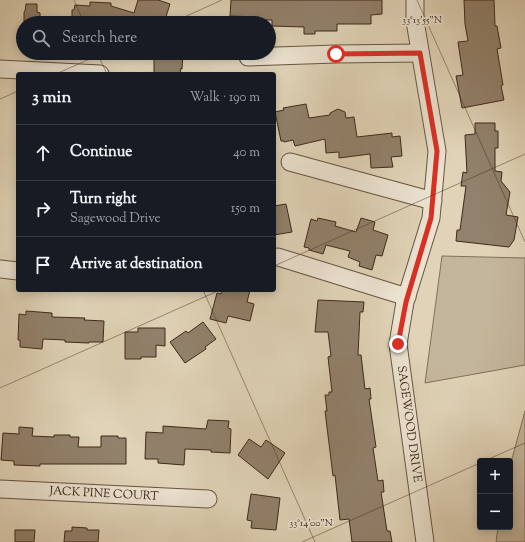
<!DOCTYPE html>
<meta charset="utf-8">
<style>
:root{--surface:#171b24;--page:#20242c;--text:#f1f3f6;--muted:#9ea1a6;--line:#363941}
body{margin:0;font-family:"Sorts Mill Goudy",serif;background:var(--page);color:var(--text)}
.controls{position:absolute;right:12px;bottom:12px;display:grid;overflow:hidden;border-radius:4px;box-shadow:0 2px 10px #0003}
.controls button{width:36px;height:36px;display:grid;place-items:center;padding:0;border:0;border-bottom:1px solid var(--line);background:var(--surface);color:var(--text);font:20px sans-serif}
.stop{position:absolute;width:12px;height:12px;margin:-9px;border:3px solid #d93025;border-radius:50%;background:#fff}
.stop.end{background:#d93025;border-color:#fff;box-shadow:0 1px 4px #0008}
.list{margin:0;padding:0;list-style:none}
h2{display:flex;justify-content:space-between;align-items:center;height:52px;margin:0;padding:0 16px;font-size:17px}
h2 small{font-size:13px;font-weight:400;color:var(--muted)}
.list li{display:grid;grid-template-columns:26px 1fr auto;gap:12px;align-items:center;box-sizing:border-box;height:56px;padding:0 16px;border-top:1px solid var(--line)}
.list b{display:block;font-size:15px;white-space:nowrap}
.list p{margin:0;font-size:13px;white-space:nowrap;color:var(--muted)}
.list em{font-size:13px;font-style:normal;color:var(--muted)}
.icon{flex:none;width:22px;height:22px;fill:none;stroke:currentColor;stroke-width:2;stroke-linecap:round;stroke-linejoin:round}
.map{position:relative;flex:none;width:525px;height:542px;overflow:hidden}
.search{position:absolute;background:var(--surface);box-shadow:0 2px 10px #0003;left:16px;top:16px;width:260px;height:44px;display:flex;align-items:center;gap:10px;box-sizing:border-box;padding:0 14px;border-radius:22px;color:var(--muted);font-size:15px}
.panel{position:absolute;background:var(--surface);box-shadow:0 2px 10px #0003;left:16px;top:72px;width:260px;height:220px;border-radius:4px}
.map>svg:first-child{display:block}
.green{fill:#c4b69c;stroke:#81705b}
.building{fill:#92816c;stroke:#3e291a}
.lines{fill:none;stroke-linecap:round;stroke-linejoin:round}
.minor-casing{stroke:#665441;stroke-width:19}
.minor{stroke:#ebe2d0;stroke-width:17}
.route{stroke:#d93025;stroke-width:5}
.ticks{fill:none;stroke:#3e291a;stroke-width:1;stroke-opacity:0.45}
.labels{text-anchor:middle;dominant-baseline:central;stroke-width:3.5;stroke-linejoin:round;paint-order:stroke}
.street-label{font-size:12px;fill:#3e291a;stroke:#ebe2d0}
.ticks-label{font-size:10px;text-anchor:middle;fill:#3e291a;stroke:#ebe2d0;stroke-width:3.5;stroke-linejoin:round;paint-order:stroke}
</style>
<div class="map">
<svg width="525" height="542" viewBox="0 0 525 542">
<rect width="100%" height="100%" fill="#e0d3b7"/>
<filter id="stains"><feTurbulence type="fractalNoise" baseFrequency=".005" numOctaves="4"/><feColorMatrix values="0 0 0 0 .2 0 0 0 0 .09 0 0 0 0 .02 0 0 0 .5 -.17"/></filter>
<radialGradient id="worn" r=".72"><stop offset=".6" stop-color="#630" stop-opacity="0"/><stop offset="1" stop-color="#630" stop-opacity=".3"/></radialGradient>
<g class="green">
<polygon points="442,256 525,258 525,365 425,383"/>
<polygon points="525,411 525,542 496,542 498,527 510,527 510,466"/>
</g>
<g class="building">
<polygon points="138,0 158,0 170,4 164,23 72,23 72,10 74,10 75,5 90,6 90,2 111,3 111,6 134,13"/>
<polygon points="231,0 382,0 382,14 371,15 371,24 337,24 337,31 315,31 315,34 304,34 304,27 272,26 272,20 259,20 259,17 230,16"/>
<polygon points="464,0 494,0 495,26 497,26 501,48 497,49 503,85 501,86 504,100 462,108 456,76 463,75 458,42 468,41 465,24"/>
<polygon points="26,4 37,4 37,12 40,13 40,23 24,23 24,12 25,11"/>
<polygon points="159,53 183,53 182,69 181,68 180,74 154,74 154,57 159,57"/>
<polygon points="306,104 309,118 330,115 330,113 338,109 345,112 346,118 354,117 357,137 392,133 392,137 400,136 402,156 391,157 393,167 371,168 370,154 339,158 339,152 326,153 325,139 295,146 293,140 284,142 284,141 281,141 275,112 284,110 283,108"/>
<polygon points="475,123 495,123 495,131 498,131 498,148 495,148 495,171 502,172 501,181 510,192 506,215 518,217 514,240 509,247 456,241 457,230 460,230 466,186 461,186 463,172 467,173 465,135 475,134"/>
<polygon points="286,204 292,232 274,235 274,206"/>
<polygon points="318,218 336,222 335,226 356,232 361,218 375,222 373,230 388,235 382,256 376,255 372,270 359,266 360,262 348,257 350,251 326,245 323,254 309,250 309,248 304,247 311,219 317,221"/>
<polygon points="222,290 250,290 247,302 254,304 250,321 228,316 226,323 210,319 217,293 221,294"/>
<polygon points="318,300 364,302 363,312 360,312 358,355 361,355 365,389 370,388 371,399 369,399 376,447 373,448 378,481 383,480 384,492 381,492 387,531 390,531 392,542 352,542 349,519 340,520 335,475 333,476 325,411 327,411 325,395 329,395 329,392 332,392 328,357 331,356 328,332 315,332"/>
<polygon points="26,311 52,313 52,317 85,318 84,320 104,321 103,342 89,342 89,343 65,342 65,340 43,339 42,349 20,347 20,340 18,340 19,314 26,315"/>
<polygon points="203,322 216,339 205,347 206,349 185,363 170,342 186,331 188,333"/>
<polygon points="138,328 165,328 165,346 156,345 156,357 141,357 141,359 125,359 125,332 138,332"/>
<polygon points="208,420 229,421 228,428 231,429 230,453 211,452 211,450 185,449 184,465 158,463 158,459 145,459 146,432 163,433 163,426 206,429"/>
<polygon points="19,427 33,428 32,436 54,437 54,435 70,435 70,437 79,437 78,447 101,447 101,436 118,436 118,438 126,438 126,464 40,464 40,466 14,465 14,461 1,460 3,433 19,434"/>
<polygon points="249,439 261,447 266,440 285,453 268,479 238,455"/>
<polygon points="251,494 280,498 276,530 251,528 252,521 247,520"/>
<polygon points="72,527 87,528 87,530 99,530 98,542 64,542 65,531 72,531"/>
<polygon points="15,530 35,530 34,542 15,542"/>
</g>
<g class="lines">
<defs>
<g id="minor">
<polyline points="415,0 415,21 437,151 431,218 405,302 398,344 425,542"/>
<polyline points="248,57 336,54 420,53"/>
<polyline points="0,69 100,74"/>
<polyline points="290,162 433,201"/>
<polyline points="278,257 407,297"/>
<polyline points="0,269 18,271"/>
<polyline points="0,489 208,499"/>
</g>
</defs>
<use href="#minor" class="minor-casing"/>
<use href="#minor" class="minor"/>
</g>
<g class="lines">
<polyline class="route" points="336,54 420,53 437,151 431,218 406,302 398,344"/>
</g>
<path class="ticks" d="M74,0l10,23M417,0l108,242M171,23l51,-23M97,53l10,21M56,74l47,-21M0,99l18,-8M274,266l251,-112M203,290l112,252M0,388l220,-98M484,461l41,-18M302,542l178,-79"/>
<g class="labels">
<g class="street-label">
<text transform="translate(409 424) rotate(82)">SAGEWOOD DRIVE</text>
<text transform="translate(104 494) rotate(3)">JACK PINE COURT</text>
</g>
</g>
<g class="ticks-label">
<text x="422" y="23">33°13'55"N</text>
<text x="311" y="526">33°14'00"N</text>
</g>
<rect width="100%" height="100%" filter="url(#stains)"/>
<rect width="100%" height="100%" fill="url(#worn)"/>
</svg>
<div class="controls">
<button>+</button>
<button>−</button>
</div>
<div class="stop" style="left:336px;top:54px"></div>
<div class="stop end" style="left:398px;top:344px"></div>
<div class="search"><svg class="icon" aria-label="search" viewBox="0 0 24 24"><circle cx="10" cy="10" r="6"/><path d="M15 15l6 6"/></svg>Search here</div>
<section class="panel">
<h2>3 min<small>Walk · 190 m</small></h2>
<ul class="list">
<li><svg class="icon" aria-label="ahead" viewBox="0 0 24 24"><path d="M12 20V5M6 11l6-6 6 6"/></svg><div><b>Continue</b></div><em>40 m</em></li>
<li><svg class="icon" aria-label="right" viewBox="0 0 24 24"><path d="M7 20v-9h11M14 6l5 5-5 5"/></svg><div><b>Turn right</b><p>Sagewood Drive</p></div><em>150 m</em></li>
<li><svg class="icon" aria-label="arrive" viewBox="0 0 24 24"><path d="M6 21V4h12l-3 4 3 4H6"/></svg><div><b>Arrive at destination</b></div></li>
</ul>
</section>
</div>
